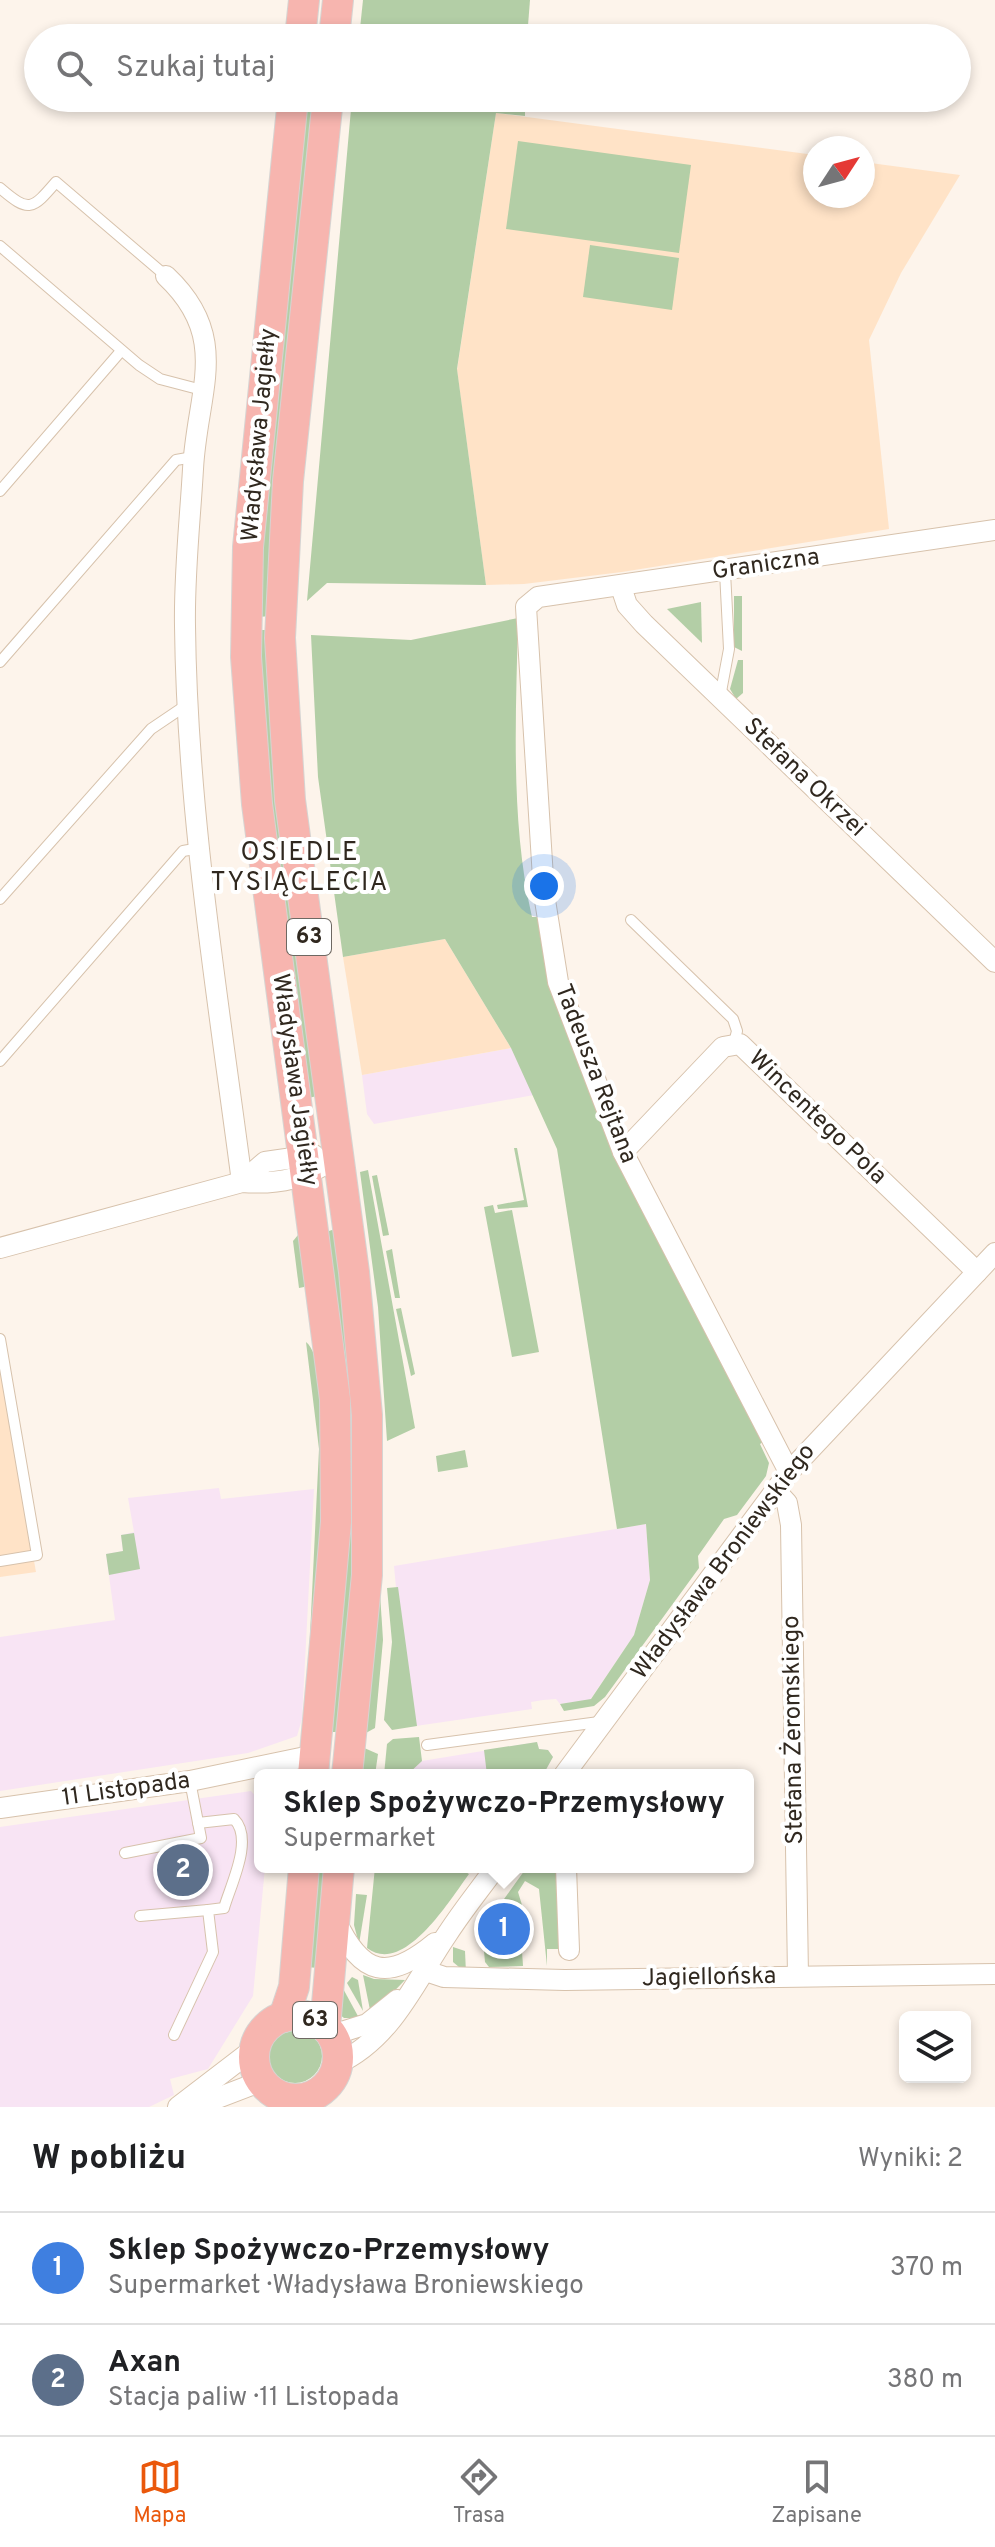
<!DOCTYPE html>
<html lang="pl">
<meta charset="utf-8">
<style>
:root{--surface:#fff;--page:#f2f2f2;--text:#202124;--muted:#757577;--line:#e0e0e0;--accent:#ea580c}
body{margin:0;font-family:Overpass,sans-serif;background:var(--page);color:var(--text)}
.controls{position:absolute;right:24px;bottom:24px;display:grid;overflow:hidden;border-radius:12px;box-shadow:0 4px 12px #0003}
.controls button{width:72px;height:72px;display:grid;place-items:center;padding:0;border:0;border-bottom:2px solid var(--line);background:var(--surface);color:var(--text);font:40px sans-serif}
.compass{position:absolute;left:803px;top:136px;width:72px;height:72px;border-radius:50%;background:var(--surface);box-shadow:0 4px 12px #0003;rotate:54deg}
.you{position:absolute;left:544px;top:886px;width:28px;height:28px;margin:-20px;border:6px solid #fff;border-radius:50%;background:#1a73e8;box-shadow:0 0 0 12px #1a73e833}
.badge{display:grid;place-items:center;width:52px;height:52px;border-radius:50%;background:var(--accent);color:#fff;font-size:26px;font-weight:700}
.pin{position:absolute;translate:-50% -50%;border:4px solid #fff;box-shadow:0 2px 8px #0006}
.popup{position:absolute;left:254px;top:1769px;width:500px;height:104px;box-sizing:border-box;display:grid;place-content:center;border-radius:12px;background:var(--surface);filter:drop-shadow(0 2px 6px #0005);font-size:26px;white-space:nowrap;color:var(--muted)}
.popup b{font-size:30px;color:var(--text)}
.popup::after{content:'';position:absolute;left:50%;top:100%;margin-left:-16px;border:16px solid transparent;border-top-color:var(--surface)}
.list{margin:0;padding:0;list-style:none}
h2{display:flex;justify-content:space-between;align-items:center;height:104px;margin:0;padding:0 32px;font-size:34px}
h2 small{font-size:26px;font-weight:400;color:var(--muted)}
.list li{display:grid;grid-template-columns:52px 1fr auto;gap:24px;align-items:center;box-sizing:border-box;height:112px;padding:0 32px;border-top:2px solid var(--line)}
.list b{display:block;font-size:30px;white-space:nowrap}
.list p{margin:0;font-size:26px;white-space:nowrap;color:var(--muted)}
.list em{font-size:26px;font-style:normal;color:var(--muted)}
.icon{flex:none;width:44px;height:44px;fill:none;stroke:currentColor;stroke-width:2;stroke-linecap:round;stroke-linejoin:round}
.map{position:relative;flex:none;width:995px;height:2107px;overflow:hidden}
.search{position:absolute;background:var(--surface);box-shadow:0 4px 12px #0003;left:24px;right:24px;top:24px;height:88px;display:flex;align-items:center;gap:20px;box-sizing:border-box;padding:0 28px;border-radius:44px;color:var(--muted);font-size:30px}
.sheet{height:328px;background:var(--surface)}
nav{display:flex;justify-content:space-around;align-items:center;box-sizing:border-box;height:112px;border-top:2px solid var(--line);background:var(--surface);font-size:22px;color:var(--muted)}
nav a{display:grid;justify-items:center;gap:4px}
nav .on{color:var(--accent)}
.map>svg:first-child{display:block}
.commercial{fill:#f8e4f4}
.built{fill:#ffe3c7}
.green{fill:#b3cea6}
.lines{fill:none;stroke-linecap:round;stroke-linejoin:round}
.lane-casing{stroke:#d7c2ac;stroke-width:12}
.street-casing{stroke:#d7c2ac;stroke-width:22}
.primary-casing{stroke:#d6d4d2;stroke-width:32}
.lane{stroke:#fff;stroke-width:10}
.street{stroke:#fff;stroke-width:20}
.primary{stroke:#f7b5af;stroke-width:30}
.labels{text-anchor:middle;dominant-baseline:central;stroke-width:8;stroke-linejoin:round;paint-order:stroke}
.shield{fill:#fff;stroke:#6e6862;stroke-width:2}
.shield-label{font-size:22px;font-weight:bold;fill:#30281f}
.street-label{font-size:24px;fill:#30281f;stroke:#fff}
.neighbourhood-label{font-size:26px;letter-spacing:2px;fill:#30281f;stroke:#fff}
</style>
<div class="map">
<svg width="995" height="2107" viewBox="0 0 995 2107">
<rect width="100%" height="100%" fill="#fdf4eb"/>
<g class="commercial">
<polygon points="511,1048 534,1095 374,1124 367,1114 362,1075"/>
<polygon points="219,1488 221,1499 314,1489 302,1719 297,1736 248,1753 0,1791 0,1637 115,1620 106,1554 123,1551 121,1535 134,1532 128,1498"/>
<polygon points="646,1524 650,1580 634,1635 590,1700 560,1704 556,1699 543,1700 531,1702 532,1709 409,1727 394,1566"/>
<polygon points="537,1742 539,1749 548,1750 553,1757 543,1775 407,1775 422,1761"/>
<polygon points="251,1791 260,1801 260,1867 265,1867 253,1996 208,2069 170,2079 174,2095 149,2107 0,2107 0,1827"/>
</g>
<g class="built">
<polygon points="496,113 815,155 815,196 863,196 863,162 960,175 901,273 869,340 889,529 622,572 524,584 486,585 457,370"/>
<polygon points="445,939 511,1048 362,1075 343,957"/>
<polygon points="0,1370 36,1572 0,1577"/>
</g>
<g class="green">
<polygon points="363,0 530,0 527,38 359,38"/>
<polygon points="304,98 317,98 271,616 258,617 260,516"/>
<polygon points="352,98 525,98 525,116 496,113 457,369 486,585 327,583 307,601"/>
<polygon points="518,141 691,165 679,253 506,229"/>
<polygon points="590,245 679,258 672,310 583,297"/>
<polygon points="734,596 742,596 742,651 734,647"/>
<polygon points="701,602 702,643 667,609"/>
<path d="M518,618c-2,98 -8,203 14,299h6l8,45 218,479 -4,3 9,19 -3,13 -29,39 -13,4 -26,37 1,12 -94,129 -11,9 -30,5 -4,-7 31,-5 43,-64 16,-55 -4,-56 -29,5 -60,-380 -46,-101 -66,-109 -102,18 -25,-180 -7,-142 100,5z"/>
<polygon points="257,630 269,630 320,1095 309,1098 264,768"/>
<polygon points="738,660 743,660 743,693 736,699 730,689"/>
<polygon points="514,1148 517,1148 528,1207 498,1209 497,1205 524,1200"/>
<polygon points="368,1170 415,1428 387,1441 378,1307 360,1172"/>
<polygon points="377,1175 389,1235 383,1236 372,1176"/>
<polygon points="493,1205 495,1213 512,1210 539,1352 512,1357 484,1207"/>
<polygon points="338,1228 359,1496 341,1732 331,1732 326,1232"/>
<polygon points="298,1235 305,1240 304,1287 299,1288 293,1241"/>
<polygon points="392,1249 400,1298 395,1298 386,1251"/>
<polygon points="401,1308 415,1374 411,1376 396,1309"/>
<path d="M306,1342c38,30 4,318 0,376l13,-269z"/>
<polygon points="465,1450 468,1467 438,1472 436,1456"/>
<polygon points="134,1533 140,1569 109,1575 106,1554 123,1551 121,1535"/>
<polygon points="398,1587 417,1726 392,1730 384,1720 392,1642 387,1588"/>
<polygon points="380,1593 383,1640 375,1728 364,1734"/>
<polygon points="419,1737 422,1761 407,1775 384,1775 387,1744 393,1739"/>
<polygon points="537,1742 539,1749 548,1750 553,1757 543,1775 487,1775 484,1750"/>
<polygon points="362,1747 378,1754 375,1775 361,1775"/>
<polygon points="316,1867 329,1867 319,1968 305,1967"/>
<path d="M375,1867h82l12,7c-20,27 -65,102 -102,74z"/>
<polygon points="527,1867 558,1867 560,1949 547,1949 547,1966 539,1889 525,1881 518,1892 522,1905 499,1906"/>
<polygon points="356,1894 367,1895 359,1944 354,1925"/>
<polygon points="453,1947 465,1951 466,1973 453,1962"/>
<polygon points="484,1951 522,1951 523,1966 489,1967 485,1962"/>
<polygon points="363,1975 374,1979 405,1980 371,2015"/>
<polygon points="352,1977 358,1980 363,2011 347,1983"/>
<polygon points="340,1983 359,2018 344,2018 339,2014"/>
<circle cx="295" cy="2056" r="27"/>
</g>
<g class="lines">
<defs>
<g id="lane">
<path d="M0,188c29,25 32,22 56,-6l110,94"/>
<polyline points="0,246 139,365 160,379 202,390"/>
<polyline points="0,491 121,351"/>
<polyline points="0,662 176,460 193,457"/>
<polyline points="720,697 729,649 725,572"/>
<polyline points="0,899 151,729 188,704"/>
<polyline points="631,920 733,1019 737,1031 734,1043"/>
<polyline points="0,1061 183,851 200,848"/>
<polyline points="0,1339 37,1555 0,1561"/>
<polyline points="427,1745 599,1722"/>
<polyline points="125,1853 201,1838 190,1781"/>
<polyline points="140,1916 208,1910"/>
<path d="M174,2035l39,-83 -5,-42 16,-2c7,-24 30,-69 10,-89l-36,4"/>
</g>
<g id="street">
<path d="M166,276c66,62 31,115 27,193 -3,52 -9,105 -8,157 2,186 33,372 57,556"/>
<polyline points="621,587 627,605 644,624 995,962"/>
<polyline points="623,1152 723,1047 740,1044 977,1272"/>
<polyline points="242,1182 265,1162 314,1155"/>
<path d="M0,1248l242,-66c39,3 63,-4 96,-25"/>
<polyline points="789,1472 623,1152 558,982 544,894 526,607 538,597 995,530"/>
<polyline points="775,1490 787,1503 791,1525 798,1976"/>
<polyline points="564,1775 789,1472 995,1253"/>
<polyline points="0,1808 190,1781 315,1755"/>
<polyline points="566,1867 569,1950"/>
<path d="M336,1921c26,55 52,61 99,22"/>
<polyline points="423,1970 444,1977 565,1980 995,1974"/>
<polyline points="332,2035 367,2024 397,2000"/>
<path d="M337,2064c56,-26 78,-83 111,-131 15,-23 32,-44 48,-66"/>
<polyline points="178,2107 255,2048"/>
<polyline points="194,2107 262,2081"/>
</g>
<g id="primary">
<polyline points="300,38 304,0"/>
<polyline points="334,38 338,0"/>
<polyline points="293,98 248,547 246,657 257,804 335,1399 336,1522 313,1775"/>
<polyline points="328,98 288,481 280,638 290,800 354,1272 367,1415 367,1575 347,1775"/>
<circle cx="296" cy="2057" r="42"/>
<polyline points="284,2017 294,1987 304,1867"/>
<polyline points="325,2027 339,1867"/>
</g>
</defs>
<use href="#lane" class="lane-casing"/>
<use href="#street" class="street-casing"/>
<use href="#primary" class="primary-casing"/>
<use href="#lane" class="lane"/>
<use href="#street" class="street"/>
<use href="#primary" class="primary"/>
</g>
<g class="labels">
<g class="shield">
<rect x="287" y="919" width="44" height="36" rx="6"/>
<rect x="293" y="2002" width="44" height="36" rx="6"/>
</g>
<g class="shield-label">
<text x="309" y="937">63</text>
<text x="315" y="2020">63</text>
</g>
<g class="street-label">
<text transform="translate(260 435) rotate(-85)">Władysława Jagiełły</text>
<text transform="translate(766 565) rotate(-8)">Graniczna</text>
<text transform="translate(804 778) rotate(44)">Stefana Okrzei</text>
<text transform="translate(595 1074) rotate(69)">Tadeusza Rejtana</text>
<text transform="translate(294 1080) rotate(82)">Władysława Jagiełły</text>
<text transform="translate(817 1118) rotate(44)">Wincentego Pola</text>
<text transform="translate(724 1562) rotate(-53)">Władysława Broniewskiego</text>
<text transform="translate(794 1730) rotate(-91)">Stefana Żeromskiego</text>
<text transform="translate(126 1790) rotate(-8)">11 Listopada</text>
<text transform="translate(709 1978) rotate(-1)">Jagiellońska</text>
</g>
<g class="neighbourhood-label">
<text x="300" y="853">OSIEDLE<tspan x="300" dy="30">TYSIĄCLECIA</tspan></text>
</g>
</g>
</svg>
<div class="controls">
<button><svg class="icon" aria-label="layers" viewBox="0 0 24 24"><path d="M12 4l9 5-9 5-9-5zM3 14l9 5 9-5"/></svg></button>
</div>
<svg class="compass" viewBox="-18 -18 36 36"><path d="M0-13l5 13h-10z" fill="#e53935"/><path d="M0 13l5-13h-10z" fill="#757577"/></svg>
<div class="you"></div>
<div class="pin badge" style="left:504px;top:1929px;background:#3f7fe0">1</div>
<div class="popup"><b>Sklep Spożywczo-Przemysłowy</b>Supermarket</div>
<div class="pin badge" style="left:183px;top:1870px;background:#5c6f8a">2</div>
<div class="search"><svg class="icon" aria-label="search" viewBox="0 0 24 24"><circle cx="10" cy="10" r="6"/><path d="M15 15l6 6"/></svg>Szukaj tutaj</div>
</div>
<section class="sheet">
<h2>W pobliżu<small>Wyniki: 2</small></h2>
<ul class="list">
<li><span class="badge" style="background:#3f7fe0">1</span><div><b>Sklep Spożywczo-Przemysłowy</b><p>Supermarket · Władysława Broniewskiego</p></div><em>370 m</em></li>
<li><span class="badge" style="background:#5c6f8a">2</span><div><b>Axan</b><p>Stacja paliw · 11 Listopada</p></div><em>380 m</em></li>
</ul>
</section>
<nav>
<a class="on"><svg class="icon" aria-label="map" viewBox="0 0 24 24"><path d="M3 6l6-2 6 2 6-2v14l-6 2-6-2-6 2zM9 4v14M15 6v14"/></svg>Mapa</a>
<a><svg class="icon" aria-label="directions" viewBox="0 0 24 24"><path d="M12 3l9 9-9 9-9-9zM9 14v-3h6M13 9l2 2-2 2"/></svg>Trasa</a>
<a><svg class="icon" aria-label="saved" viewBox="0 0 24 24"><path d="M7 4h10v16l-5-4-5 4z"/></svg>Zapisane</a>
</nav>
